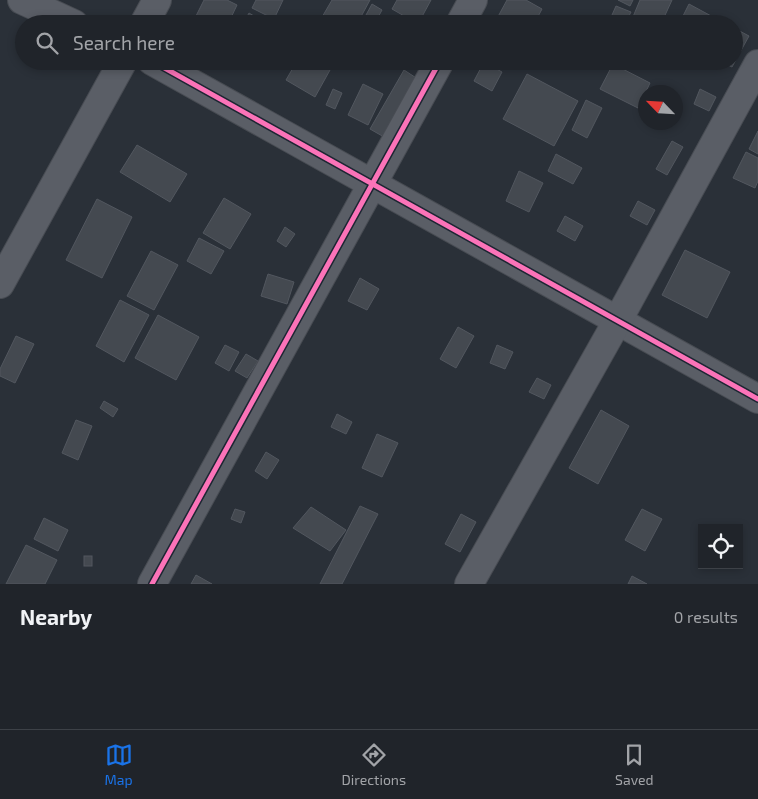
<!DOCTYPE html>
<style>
:root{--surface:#20242a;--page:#282c32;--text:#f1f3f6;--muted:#a2a4a8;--line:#3d4147;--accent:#1a73e8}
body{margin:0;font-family:"Exo 2",sans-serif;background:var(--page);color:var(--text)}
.controls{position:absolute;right:15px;bottom:15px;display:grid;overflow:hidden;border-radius:0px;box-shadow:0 2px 8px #0003}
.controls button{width:45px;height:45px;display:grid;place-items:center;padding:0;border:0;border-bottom:1px solid var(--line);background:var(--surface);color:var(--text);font:25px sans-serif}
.compass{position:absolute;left:638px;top:85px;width:45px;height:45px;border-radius:50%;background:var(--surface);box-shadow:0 2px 8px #0003;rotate:295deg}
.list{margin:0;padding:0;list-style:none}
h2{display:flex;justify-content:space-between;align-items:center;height:65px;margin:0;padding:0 20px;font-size:21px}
h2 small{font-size:16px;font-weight:400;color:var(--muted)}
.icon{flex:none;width:28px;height:28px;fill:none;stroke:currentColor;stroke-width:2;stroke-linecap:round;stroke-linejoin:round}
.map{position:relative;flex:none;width:758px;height:584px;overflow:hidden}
.search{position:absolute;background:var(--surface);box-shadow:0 2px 8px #0003;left:15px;right:15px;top:15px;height:55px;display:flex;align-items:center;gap:12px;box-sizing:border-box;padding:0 18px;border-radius:28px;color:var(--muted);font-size:19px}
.sheet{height:145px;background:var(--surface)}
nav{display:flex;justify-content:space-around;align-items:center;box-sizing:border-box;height:70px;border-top:1px solid var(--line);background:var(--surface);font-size:14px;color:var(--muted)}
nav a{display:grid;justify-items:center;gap:2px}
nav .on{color:var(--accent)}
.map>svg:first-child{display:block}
.building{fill:#444950;stroke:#52575f}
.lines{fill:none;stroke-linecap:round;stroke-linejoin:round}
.street-casing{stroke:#484c53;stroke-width:30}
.street{stroke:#5a5e66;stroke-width:28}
.cycleway-casing{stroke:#1d2633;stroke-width:8}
.cycleway{stroke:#fb73b8;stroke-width:5}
</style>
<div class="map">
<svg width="758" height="584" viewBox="0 0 758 584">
<rect width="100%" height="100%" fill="#2a3038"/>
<g class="building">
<polygon points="204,0 227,0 237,5 228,24 192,24"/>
<polygon points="256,0 283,0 274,19 252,8"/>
<polygon points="332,0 370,0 357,24 318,24"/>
<polygon points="397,0 431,0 418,24 392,9"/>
<polygon points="507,0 526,0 542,9 534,24 494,24"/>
<polygon points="618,0 633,0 630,6"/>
<polygon points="640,0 672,0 661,24 630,24"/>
<polygon points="372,4 382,10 376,21 366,15"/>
<polygon points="689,4 726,24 679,24"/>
<polygon points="616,6 631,12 625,24 608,24"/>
<polygon points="249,13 264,22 263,24 243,24"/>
<polygon points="734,28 749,36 732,67 720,61 734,61"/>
<polygon points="297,61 335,61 315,97 286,80"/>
<polygon points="484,62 502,72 492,91 474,81"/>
<polygon points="613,64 650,83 638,108 600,89"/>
<polygon points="404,70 424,83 391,141 370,129"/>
<polygon points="527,74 578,101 554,146 503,119"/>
<polygon points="363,84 383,94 368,125 348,115"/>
<polygon points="333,89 342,93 335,109 326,105"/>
<polygon points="700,89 716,97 709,111 694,104"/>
<polygon points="586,100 602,108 587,138 572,130"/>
<polygon points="758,131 758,154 749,149"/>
<polygon points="672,141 683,147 667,175 656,169"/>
<polygon points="137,145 187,174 170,202 120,172"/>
<polygon points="746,152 758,158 758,181 755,188 733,178"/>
<polygon points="556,154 582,168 573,184 548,171"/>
<polygon points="519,171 543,183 529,212 506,201"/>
<polygon points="224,198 251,214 230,249 203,233"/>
<polygon points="97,199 132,217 102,278 66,260"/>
<polygon points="638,201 655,210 647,225 630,216"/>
<polygon points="565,216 583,226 575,241 557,231"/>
<polygon points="285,227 295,234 286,247 277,241"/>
<polygon points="199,238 224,251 211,274 187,261"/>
<polygon points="685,250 730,272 707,318 662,295"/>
<polygon points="151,251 178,265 154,310 127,296"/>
<polygon points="268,274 294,282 287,304 261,296"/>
<polygon points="360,278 379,289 367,310 348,301"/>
<polygon points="120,300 149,315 124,362 96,346"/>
<polygon points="158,315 199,337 176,380 135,358"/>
<polygon points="458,327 474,336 456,368 440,359"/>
<polygon points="16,336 34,344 15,383 0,376 0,369"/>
<polygon points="225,345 239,352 229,371 215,363"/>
<polygon points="497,345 513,352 505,369 490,363"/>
<polygon points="246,354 258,361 247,378 235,371"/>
<polygon points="537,378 551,385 544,399 529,392"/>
<polygon points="104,401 118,409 113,417 100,408"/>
<polygon points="601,410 629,426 598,484 569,468"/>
<polygon points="337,414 352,422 346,434 331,427"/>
<polygon points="76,420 92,426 78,460 62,453"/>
<polygon points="377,434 398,443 382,477 362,468"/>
<polygon points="266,452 279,460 267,479 255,471"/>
<polygon points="360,506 378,514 342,584 320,584"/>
<polygon points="311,507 346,530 330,551 293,528"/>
<polygon points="235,509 245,512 241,523 231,519"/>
<polygon points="642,509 662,519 645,551 625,540"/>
<polygon points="461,514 476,522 460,552 445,544"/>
<polygon points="44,518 68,530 58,551 34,539"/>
<polygon points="26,545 57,560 45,584 6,584"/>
<rect x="84" y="556" width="8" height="10"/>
<polygon points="196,575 212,584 191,584"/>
<polygon points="632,576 647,584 628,584"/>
</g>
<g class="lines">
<defs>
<g id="street">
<polyline points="22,0 74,24"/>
<polyline points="144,24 157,0"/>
<polyline points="460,24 473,0"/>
<polyline points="152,61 758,399"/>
<polyline points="0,284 123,61"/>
<polyline points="152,584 440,61"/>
<polyline points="469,584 618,320 758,64"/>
</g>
</defs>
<use href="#street" class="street-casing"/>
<use href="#street" class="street"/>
<defs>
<g id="cycleway">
<polyline points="152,61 758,399"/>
<polyline points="152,584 440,61"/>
</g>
</defs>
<use href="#cycleway" class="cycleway-casing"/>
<use href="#cycleway" class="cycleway"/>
</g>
</svg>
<div class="controls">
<button><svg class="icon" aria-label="locate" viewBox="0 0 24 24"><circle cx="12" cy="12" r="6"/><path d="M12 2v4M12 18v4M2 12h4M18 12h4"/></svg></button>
</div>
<svg class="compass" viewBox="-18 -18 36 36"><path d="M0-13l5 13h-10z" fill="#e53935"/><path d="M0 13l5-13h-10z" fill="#a2a4a8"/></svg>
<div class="search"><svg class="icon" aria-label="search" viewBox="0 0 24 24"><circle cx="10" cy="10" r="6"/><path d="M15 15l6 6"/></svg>Search here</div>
</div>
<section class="sheet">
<h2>Nearby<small>0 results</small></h2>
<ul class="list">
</ul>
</section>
<nav>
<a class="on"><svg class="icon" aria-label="map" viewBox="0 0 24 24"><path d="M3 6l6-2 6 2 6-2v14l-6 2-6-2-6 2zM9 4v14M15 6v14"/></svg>Map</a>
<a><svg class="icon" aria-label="directions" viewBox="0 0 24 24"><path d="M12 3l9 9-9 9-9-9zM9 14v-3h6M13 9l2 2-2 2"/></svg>Directions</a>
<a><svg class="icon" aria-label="saved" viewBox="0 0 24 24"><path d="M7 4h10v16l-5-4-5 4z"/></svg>Saved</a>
</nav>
